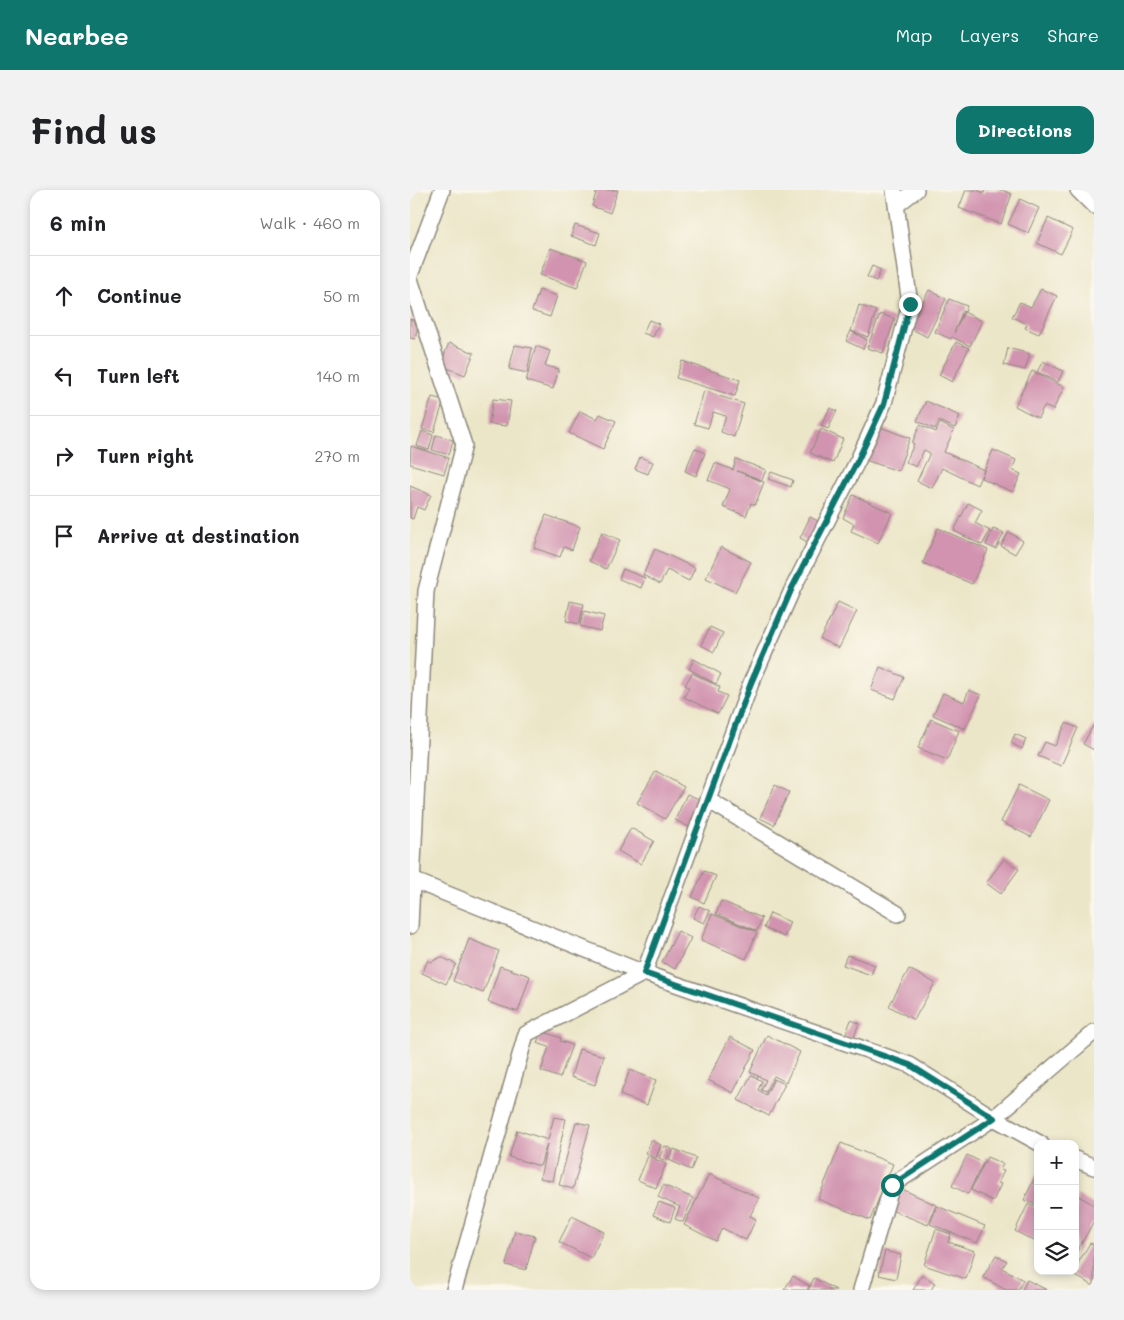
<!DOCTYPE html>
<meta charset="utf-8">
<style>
:root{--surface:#fff;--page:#f2f2f2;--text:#202124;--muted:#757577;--line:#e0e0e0;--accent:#0f766e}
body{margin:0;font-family:Mali,sans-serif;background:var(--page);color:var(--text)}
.controls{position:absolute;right:15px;bottom:15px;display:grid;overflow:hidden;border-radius:10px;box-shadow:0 2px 8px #0003}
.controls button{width:45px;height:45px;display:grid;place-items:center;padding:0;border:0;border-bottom:1px solid var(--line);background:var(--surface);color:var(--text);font:25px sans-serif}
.stop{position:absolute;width:15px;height:15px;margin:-11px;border:4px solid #0f766e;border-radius:50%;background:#fff}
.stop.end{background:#0f766e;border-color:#fff;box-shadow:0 1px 5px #0008}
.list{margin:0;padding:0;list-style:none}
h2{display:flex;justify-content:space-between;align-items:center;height:65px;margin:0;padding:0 20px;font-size:21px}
h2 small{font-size:16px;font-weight:400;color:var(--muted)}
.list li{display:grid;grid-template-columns:32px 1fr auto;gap:15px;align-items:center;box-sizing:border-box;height:80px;padding:0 20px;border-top:1px solid var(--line)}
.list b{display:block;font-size:19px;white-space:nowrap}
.list em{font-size:16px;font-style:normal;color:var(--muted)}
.icon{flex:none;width:28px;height:28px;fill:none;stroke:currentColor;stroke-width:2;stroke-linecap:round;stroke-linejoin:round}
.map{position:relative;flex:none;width:684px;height:1100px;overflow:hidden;border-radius:15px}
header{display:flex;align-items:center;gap:30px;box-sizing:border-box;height:70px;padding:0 25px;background:var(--accent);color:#fff}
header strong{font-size:24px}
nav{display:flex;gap:28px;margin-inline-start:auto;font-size:18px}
.intro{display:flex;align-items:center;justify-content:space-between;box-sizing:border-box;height:120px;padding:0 30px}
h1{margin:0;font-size:35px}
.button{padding:12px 22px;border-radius:15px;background:var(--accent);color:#fff;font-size:18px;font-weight:700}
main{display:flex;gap:30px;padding:0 30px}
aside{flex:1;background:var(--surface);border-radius:15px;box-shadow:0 2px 8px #0003}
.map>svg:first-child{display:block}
.building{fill:#d193af}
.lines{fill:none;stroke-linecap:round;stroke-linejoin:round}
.minor-casing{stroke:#8c887a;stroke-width:18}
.minor{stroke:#fff;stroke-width:15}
.route{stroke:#0f766e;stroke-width:6}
</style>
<header>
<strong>Nearbee</strong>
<nav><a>Map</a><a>Layers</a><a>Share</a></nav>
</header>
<div class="intro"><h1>Find us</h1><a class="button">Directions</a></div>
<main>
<aside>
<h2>6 min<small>Walk · 460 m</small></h2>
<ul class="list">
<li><svg class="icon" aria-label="ahead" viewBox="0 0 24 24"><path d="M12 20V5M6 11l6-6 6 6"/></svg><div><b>Continue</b></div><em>50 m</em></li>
<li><svg class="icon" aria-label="left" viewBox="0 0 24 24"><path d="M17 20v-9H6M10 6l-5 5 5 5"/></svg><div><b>Turn left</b></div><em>140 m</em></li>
<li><svg class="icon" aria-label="right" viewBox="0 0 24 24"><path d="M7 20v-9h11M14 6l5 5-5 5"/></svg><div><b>Turn right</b></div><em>270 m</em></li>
<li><svg class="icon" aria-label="arrive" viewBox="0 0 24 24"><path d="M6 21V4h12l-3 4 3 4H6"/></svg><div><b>Arrive at destination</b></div></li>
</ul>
</aside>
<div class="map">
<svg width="684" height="1100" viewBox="0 0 684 1100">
<rect width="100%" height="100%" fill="#fbf7ec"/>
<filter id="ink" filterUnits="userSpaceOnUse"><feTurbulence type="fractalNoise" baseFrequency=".02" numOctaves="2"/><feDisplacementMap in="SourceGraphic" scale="10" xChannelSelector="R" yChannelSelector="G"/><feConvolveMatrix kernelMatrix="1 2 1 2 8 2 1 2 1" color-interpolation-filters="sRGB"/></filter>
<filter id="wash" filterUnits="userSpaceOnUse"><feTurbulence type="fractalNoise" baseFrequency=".0096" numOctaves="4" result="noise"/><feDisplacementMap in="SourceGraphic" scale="20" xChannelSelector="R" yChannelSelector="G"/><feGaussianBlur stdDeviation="1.12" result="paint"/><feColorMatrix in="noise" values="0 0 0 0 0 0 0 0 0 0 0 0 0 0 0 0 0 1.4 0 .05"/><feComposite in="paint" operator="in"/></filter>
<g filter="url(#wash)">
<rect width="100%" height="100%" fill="#ece6c9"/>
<g id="blocks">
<g class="building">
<polygon points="187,0 208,0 200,23 182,16"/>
<polygon points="556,0 567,0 574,3 575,0 592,0 602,4 591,34 549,18"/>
<polygon points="610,9 629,18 618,43 598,34"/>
<polygon points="638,28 663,40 651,64 627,53"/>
<polygon points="165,35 190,43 186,55 161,46"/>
<polygon points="140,58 177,71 167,98 130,85"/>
<polygon points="462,76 471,80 466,91 457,87"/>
<polygon points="631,99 647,106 629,144 615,138 617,134 602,127 610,112 621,117"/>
<polygon points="129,100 147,106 140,127 122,121"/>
<polygon points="519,100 536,109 517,147 500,138"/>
<polygon points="539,109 557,116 555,122 553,121 544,143 554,122 572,131 560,156 542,147 541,149 525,142"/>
<polygon points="449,115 466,121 458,147 441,141"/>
<polygon points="470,124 485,129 473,163 457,158"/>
<polygon points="0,129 9,132 5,149 0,148"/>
<polygon points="239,130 249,134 243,147 233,143"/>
<polygon points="441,141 457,150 453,159 436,151"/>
<polygon points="546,152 559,158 542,192 529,185"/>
<polygon points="39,153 64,163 55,185 30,175"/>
<polygon points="105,155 122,158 117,183 99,179"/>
<polygon points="126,156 140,161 135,176 149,179 143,199 116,191"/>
<polygon points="598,158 620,164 615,180 594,175"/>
<polygon points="272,171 330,190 325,206 266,188"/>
<polygon points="633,171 653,181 648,192 627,182"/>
<polygon points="622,181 654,197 643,220 634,216 628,228 605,216"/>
<polygon points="294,201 334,214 324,247 311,242 316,226 303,222 298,238 284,234"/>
<polygon points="22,207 34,210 24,242 12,239"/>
<polygon points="83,209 101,211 97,236 79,234"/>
<polygon points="516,211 550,226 545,238 529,231 525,239 507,231"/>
<polygon points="420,218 427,221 418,239 411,236"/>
<polygon points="170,221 187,229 190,224 206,231 193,259 159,243"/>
<polygon points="530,233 544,240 534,262 574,280 567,295 532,278 522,298 507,291 520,263 514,260 506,277 496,272 504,254 502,253 510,235 526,242"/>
<polygon points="467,236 500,248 488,281 455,270"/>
<polygon points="411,239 433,249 423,273 400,263"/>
<polygon points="12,241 23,245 19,260 7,256"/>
<polygon points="26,245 43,250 39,265 22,260"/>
<polygon points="1,256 39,268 34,284 0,274"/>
<polygon points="285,258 295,263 286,286 275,281"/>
<polygon points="583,260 606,270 602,280 611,284 603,302 571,288"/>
<polygon points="230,267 243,272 238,284 225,279"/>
<polygon points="326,269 356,280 352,290 327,281 354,292 345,315 341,313 336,326 313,317 320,299 298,290 305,273 323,280"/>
<polygon points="361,282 383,290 381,297 358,289"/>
<polygon points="0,296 21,305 14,320 7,317 3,329 0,328"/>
<polygon points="443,305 482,323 468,353 441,341 444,334 433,328"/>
<polygon points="558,313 572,320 565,333 580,341 572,355 544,341"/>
<polygon points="136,325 170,337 162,360 154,357 150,367 124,358"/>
<polygon points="400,327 410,332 400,353 390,348"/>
<polygon points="528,338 578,360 562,394 513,373"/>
<polygon points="583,339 594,343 586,359 576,355"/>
<polygon points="192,342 210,350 196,379 179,371"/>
<polygon points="599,342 613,351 605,364 591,356"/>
<polygon points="311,357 341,372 325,402 296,388"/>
<polygon points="245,359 285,378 279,391 257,380 250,394 233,385"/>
<polygon points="213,379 235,388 231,398 209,389"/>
<polygon points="160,411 174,414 169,434 156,431"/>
<polygon points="428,412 447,421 429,458 410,449"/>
<polygon points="174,421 194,426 190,441 170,436"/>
<polygon points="300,437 313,443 304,462 291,455"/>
<polygon points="284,469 311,484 306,494 279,479"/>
<polygon points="470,477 494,487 485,509 461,500"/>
<polygon points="282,483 310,497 308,502 317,506 308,524 274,507 279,497 275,495"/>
<polygon points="559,500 571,505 555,539 523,525 533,503 554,512"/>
<polygon points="521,529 549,541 537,570 508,558"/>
<polygon points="656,533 668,538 651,576 628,566 635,552 645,556"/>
<polygon points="684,534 684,560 673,554"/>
<polygon points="605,544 616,549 612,559 601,553"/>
<polygon points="246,581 274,597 255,629 227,613"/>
<polygon points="365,595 379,602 364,635 350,628"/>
<polygon points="609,595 639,610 621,647 591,632"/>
<polygon points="277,604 296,612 283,639 265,630"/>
<polygon points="221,638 244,651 231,674 208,661"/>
<polygon points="594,669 609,679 591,704 576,693"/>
<polygon points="294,681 306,686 294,713 282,707"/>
<polygon points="311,711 352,728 347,741 306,724"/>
<polygon points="289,716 300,721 294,733 283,728"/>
<polygon points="360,723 380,732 374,747 354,738"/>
<polygon points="302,724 347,742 336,769 291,750"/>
<polygon points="268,741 281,748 265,779 252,772"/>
<polygon points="59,749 89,761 73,803 43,791"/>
<polygon points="437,765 465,775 461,785 433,775"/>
<polygon points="31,767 46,774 36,794 12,783 18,770 21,772"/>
<polygon points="90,776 120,786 108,822 78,812"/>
<polygon points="499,779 525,793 504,830 479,816"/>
<polygon points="441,830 449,833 443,850 435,846"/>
<polygon points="131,841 151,848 150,851 162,855 150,888 131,881 139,857 127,853"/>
<polygon points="357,845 390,862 376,892 364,886 356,902 351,900 356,890 340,882"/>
<polygon points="320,847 345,860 323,903 298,890"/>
<polygon points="169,859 194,866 185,895 161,887"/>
<polygon points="220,880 246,890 237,915 210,905"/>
<polygon points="341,885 352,891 348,900 356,905 364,889 375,894 359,926 328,910"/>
<polygon points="144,927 156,929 142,991 130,988 137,954 130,976 99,967 107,940 138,950"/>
<polygon points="166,932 180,935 163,999 149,995"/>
<polygon points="241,950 251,955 246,968 236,963"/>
<polygon points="431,953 483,974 460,1030 408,1009"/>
<polygon points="255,956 262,959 256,971 249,968"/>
<polygon points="264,959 286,968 281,980 259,970"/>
<polygon points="557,965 573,973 558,1004 542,996"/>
<polygon points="238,966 256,974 246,998 228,990"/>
<polygon points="577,967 593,974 590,980 594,981 588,993 591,994 583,1011 561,1000"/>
<polygon points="299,984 349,1008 340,1026 346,1029 336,1050 312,1038 306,1051 274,1035"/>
<polygon points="626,985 628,986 628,1016 614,1010"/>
<polygon points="253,995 283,1008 273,1032 265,1029 270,1017 248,1007"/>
<polygon points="490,998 526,1015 518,1035 481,1020"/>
<polygon points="667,1005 684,1015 684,1031 665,1065"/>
<polygon points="249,1012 265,1018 260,1032 243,1025"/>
<polygon points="618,1014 628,1019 628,1053 605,1041"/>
<polygon points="527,1016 575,1036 567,1053 520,1034"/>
<polygon points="162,1026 194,1042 181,1068 149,1052"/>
<polygon points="526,1039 541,1044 538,1052 565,1061 556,1089 514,1075"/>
<polygon points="105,1041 125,1046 116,1080 96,1075"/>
<polygon points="680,1053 684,1055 684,1096 662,1084 665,1081 665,1078"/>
<polygon points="475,1061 491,1065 486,1089 469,1085"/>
<polygon points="586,1065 597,1071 592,1078 613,1090 608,1100 596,1100 573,1087"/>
<polygon points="512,1085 525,1093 521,1100 503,1100"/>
<polygon points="383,1086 399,1096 397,1100 374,1100"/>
<polygon points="404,1088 426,1100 398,1100"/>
<polygon points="617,1090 637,1100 612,1100"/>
</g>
</g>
</g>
<g filter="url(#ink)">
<use href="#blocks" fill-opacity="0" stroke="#8c887a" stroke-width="1"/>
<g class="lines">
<defs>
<g id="minor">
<polyline points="668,0 684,16"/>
<polyline points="488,14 506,0"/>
<polyline points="0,85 32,0"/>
<polyline points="0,89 54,255 16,401 0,736"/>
<polyline points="298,610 488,724"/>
<polyline points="0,689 234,783 500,875 584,928 631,954"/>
<polyline points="665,969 684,977"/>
<polyline points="44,1100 116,844 234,783 341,493 383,398 448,270 474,213 500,114 484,0"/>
<polyline points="451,1100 482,995 584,928 684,842"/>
</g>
</defs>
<use href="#minor" class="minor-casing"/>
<use href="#minor" class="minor"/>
</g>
</g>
<g class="lines" filter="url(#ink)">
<polyline class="route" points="482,995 584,928 500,875 234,783 341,493 382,398 448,270 474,214 500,114"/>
</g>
</svg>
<div class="controls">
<button>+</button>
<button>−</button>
<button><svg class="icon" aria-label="layers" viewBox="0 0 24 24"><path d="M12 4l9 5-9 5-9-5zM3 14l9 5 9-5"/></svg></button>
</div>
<div class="stop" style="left:482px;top:995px"></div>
<div class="stop end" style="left:500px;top:114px"></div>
</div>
</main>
